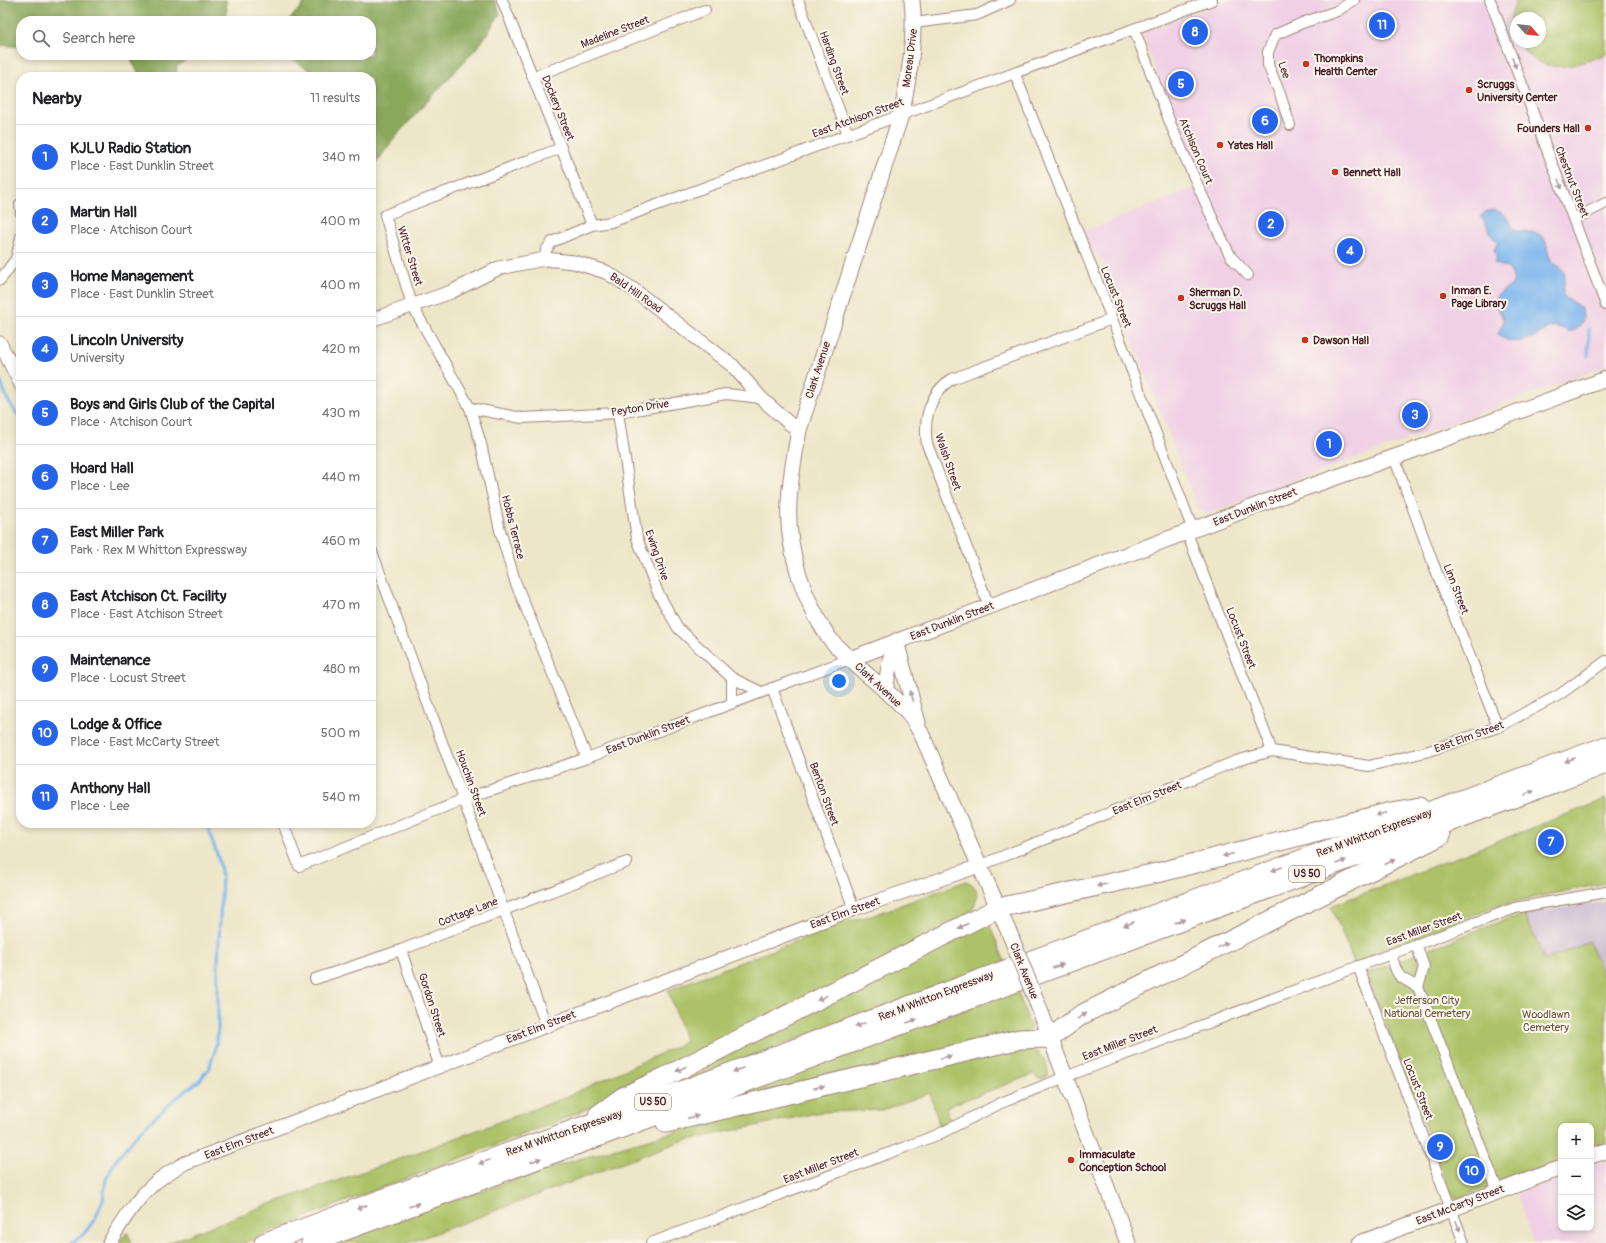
<!DOCTYPE html>
<meta charset="utf-8">
<style>
:root{--surface:#fff;--page:#f2f2f2;--text:#202124;--muted:#757577;--line:#e0e0e0;--accent:#2563eb}
body{margin:0;font-family:Pangolin,sans-serif;background:var(--page);color:var(--text)}
.controls{position:absolute;right:12px;bottom:12px;display:grid;overflow:hidden;border-radius:8px;box-shadow:0 2px 6px #0003}
.controls button{width:36px;height:36px;display:grid;place-items:center;padding:0;border:0;border-bottom:1px solid var(--line);background:var(--surface);color:var(--text);font:20px sans-serif}
.compass{position:absolute;left:1510px;top:12px;width:36px;height:36px;border-radius:50%;background:var(--surface);box-shadow:0 2px 6px #0003;rotate:117deg}
.you{position:absolute;left:839px;top:681px;width:14px;height:14px;margin:-10px;border:3px solid #fff;border-radius:50%;background:#1a73e8;box-shadow:0 0 0 6px #1a73e833}
.badge{display:grid;place-items:center;width:26px;height:26px;border-radius:50%;background:var(--accent);color:#fff;font-size:13px;font-weight:700}
.pin{position:absolute;translate:-50% -50%;border:2px solid #fff;box-shadow:0 1px 4px #0006}
.list{margin:0;padding:0;list-style:none}
h2{display:flex;justify-content:space-between;align-items:center;height:52px;margin:0;padding:0 16px;font-size:17px}
h2 small{font-size:13px;font-weight:400;color:var(--muted)}
.list li{display:grid;grid-template-columns:26px 1fr auto;gap:12px;align-items:center;box-sizing:border-box;height:64px;padding:0 16px;border-top:1px solid var(--line)}
.list b{display:block;font-size:15px;white-space:nowrap}
.list p{margin:0;font-size:13px;white-space:nowrap;color:var(--muted)}
.list em{font-size:13px;font-style:normal;color:var(--muted)}
.icon{flex:none;width:22px;height:22px;fill:none;stroke:currentColor;stroke-width:2;stroke-linecap:round;stroke-linejoin:round}
.map{position:relative;flex:none;width:1606px;height:1243px;overflow:hidden}
.search{position:absolute;background:var(--surface);box-shadow:0 2px 6px #0003;left:16px;top:16px;width:360px;height:44px;display:flex;align-items:center;gap:10px;box-sizing:border-box;padding:0 14px;border-radius:16px;color:var(--muted);font-size:15px}
.panel{position:absolute;background:var(--surface);box-shadow:0 2px 6px #0003;left:16px;top:72px;width:360px;height:756px;border-radius:16px}
.map>svg:first-child{display:block}
.built{fill:#f0d0e5;fill-rule:evenodd}
.industrial{fill:#cebed2}
.green{fill:#adc267;stroke:#7c7049}
.forest{fill:#8aa85c;stroke:#6a6444}
.water{fill:#7db6ed;stroke:#646a8c}
.lines{fill:none;stroke-linecap:round;stroke-linejoin:round}
.stream{stroke:#7db6ed;stroke-width:3}
.minor-casing{stroke:#9c827a;stroke-width:12}
.tertiary-casing{stroke:#9c827a;stroke-width:15}
.secondary-casing{stroke:#9c827a;stroke-width:17}
.motorway-casing{stroke:#9c827a;stroke-width:21}
.minor{stroke:#fff;stroke-width:10}
.tertiary{stroke:#fff;stroke-width:13}
.secondary{stroke:#fff;stroke-width:15}
.motorway{stroke:#fff;stroke-width:19}
.secondary-bridge-casing{stroke:#9c827a;stroke-width:17;stroke-linecap:butt}
.secondary-bridge{stroke:#fff;stroke-width:15}
.oneway{fill:#ae9aa0}
.poi-dot{fill:#c8321e;stroke:#fbf7ec;stroke-width:1.5}
.labels{text-anchor:middle;dominant-baseline:central;stroke-width:4;stroke-linejoin:round;paint-order:stroke}
.shield{fill:#fbf7ec;stroke:#7f6065;stroke-width:1}
.shield-label{font-size:10px;font-weight:bold;fill:#4a1f2b}
.street-label{font-size:11px;fill:#4a1f2b;stroke:#fbf7ec}
.poi-label{font-size:11px;font-weight:bold;fill:#4a1f2b;stroke:#fbf7ec;text-anchor:start}
.park-label{font-size:11px;fill:#68503d;stroke:#fbf7ec}
</style>
<div class="map">
<svg width="1606" height="1243" viewBox="0 0 1606 1243">
<rect width="100%" height="100%" fill="#fbf7ec"/>
<filter id="ink" filterUnits="userSpaceOnUse"><feTurbulence type="fractalNoise" baseFrequency=".025" numOctaves="2"/><feDisplacementMap in="SourceGraphic" scale="8" xChannelSelector="R" yChannelSelector="G"/><feConvolveMatrix kernelMatrix="1 2 1 2 8 2 1 2 1" color-interpolation-filters="sRGB"/></filter>
<filter id="wash" filterUnits="userSpaceOnUse"><feTurbulence type="fractalNoise" baseFrequency=".012" numOctaves="4" result="noise"/><feDisplacementMap in="SourceGraphic" scale="16" xChannelSelector="R" yChannelSelector="G"/><feGaussianBlur stdDeviation="0.9" result="paint"/><feColorMatrix in="noise" values="0 0 0 0 0 0 0 0 0 0 0 0 0 0 0 0 0 1.4 0 .05"/><feComposite in="paint" operator="in"/></filter>
<g filter="url(#wash)">
<rect width="100%" height="100%" fill="#ede6c8"/>
<g class="built">
<path d="M1229,0h377v366l-399,148 -8,-3 -98,-252 -15,-16 -4,-11 120,-47 -27,-61 -33,-92zM1516,18h24v24h-24z"/>
<polygon points="1606,1161 1606,1243 1534,1243 1516,1194 1561,1178 1561,1228 1591,1228 1591,1166"/>
</g>
<polygon class="industrial" points="1606,901 1606,982 1545,960 1524,914"/>
<g class="green">
<path d="M1516,0h90v54c-33,13 -65,24 -88,-12h22v-24h-24v20l-5,-22z"/>
<polygon points="1606,799 1606,883 1541,896 1493,907 1354,963 1331,906"/>
<path d="M966,881c19,7 9,26 1,37l-325,167 -88,38 -231,87 -79,33h-76l96,-37 133,-46 164,-61 125,-57 -18,-52 181,-69 25,-6z"/>
<polygon points="1524,914 1545,960 1589,942 1606,982 1606,1143 1591,1149 1591,1126 1561,1126 1561,1161 1459,1198 1453,1197 1450,1192 1368,978 1368,973 1501,921"/>
<polygon points="985,922 989,924 1005,962 658,1091"/>
<polygon points="1017,990 1031,1028 1025,1033 702,1107"/>
<path d="M1027,1047c12,4 22,15 21,28l-5,4h-5l-4,-5 -88,33 4,14 -10,6 -10,-34 -48,17 -61,2 -142,30 -270,101h-74c89,-33 179,-65 271,-92 134,-39 270,-70 405,-103z"/>
<polygon points="127,1232 132,1243 119,1243"/>
</g>
<g class="forest">
<polygon points="0,0 226,0 227,10 223,21 21,21 21,47 0,45"/>
<polygon points="307,0 495,0 500,14 481,43 396,136 371,170 371,77 292,77 311,71 292,59 291,55 371,55 371,21 288,21"/>
<polygon points="129,55 193,55 176,67 178,77 140,77"/>
</g>
<path class="water" d="M1495,210c7,3 11,5 14,11 2,2 2,4 3,6 6,7 19,3 26,7 11,6 8,15 12,24 3,7 12,8 14,15 3,8 -3,15 0,24l16,10 3,8c0,6 -2,12 -8,15 -8,4 -13,-4 -21,-4 -7,1 -13,7 -19,10 -10,6 -26,8 -35,0l-2,-2 6,-13c-2,-7 -9,-13 -8,-20 1,-16 28,-9 13,-32l-15,-6 3,-4 -3,-9 4,-8c-10,-6 -8,-18 -18,-25l7,-6z"/>
<g class="lines">
<g class="stream">
<polyline points="1588,356 1589,329"/>
<path d="M0,380c5,14 10,28 21,38"/>
<polyline points="71,1243 83,1235 95,1219 103,1200 106,1179 116,1160 139,1132 175,1099 199,1081 209,1068 215,1051 218,1030 218,963 222,876 218,857 206,823"/>
</g>
</g>
</g>
<g filter="url(#ink)">
<g class="lines">
<defs>
<g id="minor">
<polyline points="502,0 592,225"/>
<polyline points="798,0 848,134"/>
<polyline points="1490,0 1606,305"/>
<polyline points="914,23 977,15 1010,0"/>
<polyline points="1134,29 1173,130 1219,233 1231,257 1248,275"/>
<polyline points="1015,74 1112,319 1193,530"/>
<polyline points="533,77 705,10"/>
<polyline points="1290,125 1280,94 1268,65 1268,52 1275,35 1302,23 1337,11 1354,0"/>
<polyline points="561,148 385,215 412,305 470,408 481,444 500,530 515,581 587,758"/>
<polyline points="20,204 21,213"/>
<polyline points="1574,219 1606,203"/>
<polyline points="545,259 546,250 552,242 592,225 611,222 1212,0"/>
<polyline points="0,280 16,259 21,237"/>
<polyline points="470,408 522,418 618,413 726,394 761,398"/>
<polyline points="618,413 637,538 658,593 678,628 732,678 732,703"/>
<polyline points="1394,457 1433,563 1498,727"/>
<polyline points="1187,533 1272,751"/>
<polyline points="371,549 546,1025"/>
<path d="M989,606l-62,-162c-4,-24 3,-52 25,-65l160,-60"/>
<polyline points="732,678 761,692"/>
<polyline points="772,688 854,909"/>
<polyline points="283,823 299,866 464,799 587,758 850,659"/>
<polyline points="979,866 1236,761 1272,751 1369,766 1429,751 1498,727 1559,695 1606,661"/>
<polyline points="1416,944 1424,967 1418,987 1498,1191"/>
<polyline points="401,950 440,1067"/>
<path d="M1391,954c7,23 5,22 27,33"/>
<polyline points="1358,966 1464,1243"/>
<polyline points="315,979 401,950 627,862"/>
<polyline points="651,1243 937,1135 1001,1103 1065,1077 1391,954 1515,908 1606,892"/>
</g>
<g id="tertiary">
<polyline points="371,320 451,292 499,268 545,259 574,262 606,272 634,290 733,366 761,398 790,424 799,430"/>
<polyline points="0,343 21,385"/>
<path d="M109,1243c15,-24 31,-51 55,-67 7,-5 14,-9 21,-13l669,-254 125,-43"/>
</g>
<g id="secondary">
<path d="M912,0c4,39 -3,77 -11,115l-102,315c-4,24 -9,48 -10,72 -3,45 14,96 38,133 6,8 15,17 23,24 19,19 43,35 60,56 4,6 7,12 11,18l90,204"/>
<polyline points="896,641 918,723"/>
<polyline points="850,659 1282,496 1409,452 1606,379"/>
<polyline points="885,691 890,661 896,641"/>
<polyline points="1038,1005 1128,1243"/>
<polyline points="1591,1156 1606,1151"/>
<polyline points="1360,1243 1561,1168"/>
</g>
<g id="motorway">
<polyline points="598,1115 623,1097 669,1075 998,908 1161,872 1391,812 1420,807"/>
<polyline points="666,1123 1020,1039 1050,1038 1081,1015 1440,836"/>
<polyline points="264,1243 496,1157 649,1103 1606,746"/>
<polyline points="311,1243 1606,764"/>
</g>
</defs>
<use href="#minor" class="minor-casing"/>
<use href="#tertiary" class="tertiary-casing"/>
<use href="#secondary" class="secondary-casing"/>
<use href="#motorway" class="motorway-casing"/>
<use href="#minor" class="minor"/>
<use href="#tertiary" class="tertiary"/>
<use href="#secondary" class="secondary"/>
<use href="#motorway" class="motorway"/>
<defs>
<polyline id="secondary-bridge" points="1011,937 1038,1005"/>
</defs>
<use href="#secondary-bridge" class="secondary-bridge-casing"/>
<use href="#secondary-bridge" class="secondary-bridge"/>
</g>
<defs><path id="oneway-solid" d="M-6-.8H1V-3.2L6.5 0L1 3.2V.8H-6Z"/></defs>
<g class="oneway">
<use href="#oneway-solid" transform="translate(1514 63) rotate(69)"/>
<use href="#oneway-solid" transform="translate(1560 184) rotate(68)"/>
<use href="#oneway-solid" transform="translate(911 696) rotate(-105)"/>
<use href="#oneway-solid" transform="translate(1570 760) rotate(159)"/>
<use href="#oneway-solid" transform="translate(1529 793) rotate(-20)"/>
<use href="#oneway-solid" transform="translate(1381 814) rotate(165)"/>
<use href="#oneway-solid" transform="translate(1228 855) rotate(166)"/>
<use href="#oneway-solid" transform="translate(1341 862) rotate(-20)"/>
<use href="#oneway-solid" transform="translate(1390 862) rotate(-27)"/>
<use href="#oneway-solid" transform="translate(1277 869) rotate(160)"/>
<use href="#oneway-solid" transform="translate(1102 885) rotate(167)"/>
<use href="#oneway-solid" transform="translate(1180 921) rotate(-20)"/>
<use href="#oneway-solid" transform="translate(1129 924) rotate(159)"/>
<use href="#oneway-solid" transform="translate(963 926) rotate(153)"/>
<use href="#oneway-solid" transform="translate(1223 945) rotate(-26)"/>
<use href="#oneway-solid" transform="translate(1058 966) rotate(-20)"/>
<use href="#oneway-solid" transform="translate(822 998) rotate(153)"/>
<use href="#oneway-solid" transform="translate(1082 1016) rotate(-32)"/>
<use href="#oneway-solid" transform="translate(912 1021) rotate(-20)"/>
<use href="#oneway-solid" transform="translate(860 1025) rotate(159)"/>
<use href="#oneway-solid" transform="translate(946 1057) rotate(-13)"/>
<use href="#oneway-solid" transform="translate(681 1069) rotate(153)"/>
<use href="#oneway-solid" transform="translate(738 1070) rotate(159)"/>
<use href="#oneway-solid" transform="translate(819 1087) rotate(-13)"/>
<use href="#oneway-solid" transform="translate(693 1117) rotate(-13)"/>
<use href="#oneway-solid" transform="translate(536 1160) rotate(-20)"/>
<use href="#oneway-solid" transform="translate(484 1162) rotate(160)"/>
<use href="#oneway-solid" transform="translate(414 1205) rotate(-20)"/>
<use href="#oneway-solid" transform="translate(362 1207) rotate(160)"/>
<use href="#oneway-solid" transform="translate(1458 1226) rotate(69)"/>
</g>
</g>
<g class="poi-dot">
<circle cx="1306" cy="64" r="4"/>
<circle cx="1469" cy="90" r="4"/>
<circle cx="1588" cy="128" r="4"/>
<circle cx="1220" cy="145" r="4"/>
<circle cx="1335" cy="172" r="4"/>
<circle cx="1443" cy="296" r="4"/>
<circle cx="1181" cy="298" r="4"/>
<circle cx="1305" cy="340" r="4"/>
<circle cx="1071" cy="1160" r="4"/>
</g>
<g class="labels">
<g class="shield">
<rect x="1289" y="866" width="36" height="16" rx="3"/>
<rect x="635" y="1094" width="36" height="16" rx="3"/>
</g>
<g class="shield-label">
<text x="1307" y="874">US 50</text>
<text x="653" y="1102">US 50</text>
</g>
<g class="street-label">
<text transform="translate(615 32) rotate(-21)">Madeline Street</text>
<text transform="translate(910 58) rotate(-83)">Moreau Drive</text>
<text transform="translate(834 63) rotate(70)">Harding Street</text>
<text transform="translate(1284 70) rotate(71)">Lee</text>
<text transform="translate(558 108) rotate(68)">Dockery Street</text>
<text transform="translate(858 118) rotate(-20)">East Atchison Street</text>
<text transform="translate(1196 151) rotate(67)">Atchison Court</text>
<text transform="translate(1572 182) rotate(69)">Chestnut Street</text>
<text transform="translate(410 256) rotate(73)">Witter Street</text>
<text transform="translate(636 293) rotate(35)">Bald Hill Road</text>
<text transform="translate(1116 297) rotate(68)">Locust Street</text>
<text transform="translate(818 370) rotate(-72)">Clark Avenue</text>
<text transform="translate(640 408) rotate(-9)">Peyton Drive</text>
<text transform="translate(948 462) rotate(71)">Walsh Street</text>
<text transform="translate(1255 507) rotate(-21)">East Dunklin Street</text>
<text transform="translate(513 527) rotate(76)">Hobbs Terrace</text>
<text transform="translate(657 555) rotate(71)">Ewing Drive</text>
<text transform="translate(1456 589) rotate(69)">Linn Street</text>
<text transform="translate(952 621) rotate(-21)">East Dunklin Street</text>
<text transform="translate(1241 638) rotate(69)">Locust Street</text>
<text transform="translate(878 685) rotate(43)">Clark Avenue</text>
<text transform="translate(648 735) rotate(-21)">East Dunklin Street</text>
<text transform="translate(1469 737) rotate(-20)">East Elm Street</text>
<text transform="translate(471 783) rotate(70)">Houchin Street</text>
<text transform="translate(824 794) rotate(70)">Benton Street</text>
<text transform="translate(1147 798) rotate(-22)">East Elm Street</text>
<text transform="translate(1374 833) rotate(-20)">Rex M Whitton Expressway</text>
<text transform="translate(468 912) rotate(-21)">Cottage Lane</text>
<text transform="translate(845 913) rotate(-20)">East Elm Street</text>
<text transform="translate(1424 929) rotate(-20)">East Miller Street</text>
<text transform="translate(1024 971) rotate(68)">Clark Avenue</text>
<text transform="translate(936 996) rotate(-21)">Rex M Whitton Expressway</text>
<text transform="translate(432 1005) rotate(72)">Gordon Street</text>
<text transform="translate(541 1027) rotate(-21)">East Elm Street</text>
<text transform="translate(1120 1043) rotate(-21)">East Miller Street</text>
<text transform="translate(1418 1089) rotate(69)">Locust Street</text>
<text transform="translate(564 1133) rotate(-19)">Rex M Whitton Expressway</text>
<text transform="translate(239 1143) rotate(-21)">East Elm Street</text>
<text transform="translate(821 1166) rotate(-21)">East Miller Street</text>
<text transform="translate(1460 1205) rotate(-21)">East McCarty Street</text>
</g>
<g class="poi-label">
<text x="1314" y="58">Thompkins<tspan x="1314" dy="13">Health Center</tspan></text>
<text x="1477" y="84">Scruggs<tspan x="1477" dy="13">University Center</tspan></text>
<text x="1580" y="128" text-anchor="end">Founders Hall</text>
<text x="1228" y="145">Yates Hall</text>
<text x="1343" y="172">Bennett Hall</text>
<text x="1451" y="290">Inman E.<tspan x="1451" dy="13">Page Library</tspan></text>
<text x="1189" y="292">Sherman D.<tspan x="1189" dy="13">Scruggs Hall</tspan></text>
<text x="1313" y="340">Dawson Hall</text>
<text x="1079" y="1154">Immaculate<tspan x="1079" dy="13">Conception School</tspan></text>
</g>
<g class="park-label">
<text x="1427" y="1000">Jefferson City<tspan x="1427" dy="13">National Cemetery</tspan></text>
<text x="1546" y="1014">Woodlawn<tspan x="1546" dy="13">Cemetery</tspan></text>
</g>
</g>
</svg>
<div class="controls">
<button>+</button>
<button>−</button>
<button><svg class="icon" aria-label="layers" viewBox="0 0 24 24"><path d="M12 4l9 5-9 5-9-5zM3 14l9 5 9-5"/></svg></button>
</div>
<svg class="compass" viewBox="-18 -18 36 36"><path d="M0-13l5 13h-10z" fill="#e53935"/><path d="M0 13l5-13h-10z" fill="#757577"/></svg>
<div class="you"></div>
<div class="pin badge" style="left:1329px;top:444px">1</div>
<div class="pin badge" style="left:1271px;top:224px">2</div>
<div class="pin badge" style="left:1415px;top:415px">3</div>
<div class="pin badge" style="left:1350px;top:251px">4</div>
<div class="pin badge" style="left:1181px;top:84px">5</div>
<div class="pin badge" style="left:1265px;top:121px">6</div>
<div class="pin badge" style="left:1551px;top:842px">7</div>
<div class="pin badge" style="left:1195px;top:32px">8</div>
<div class="pin badge" style="left:1440px;top:1147px">9</div>
<div class="pin badge" style="left:1472px;top:1171px">10</div>
<div class="pin badge" style="left:1382px;top:25px">11</div>
<div class="search"><svg class="icon" aria-label="search" viewBox="0 0 24 24"><circle cx="10" cy="10" r="6"/><path d="M15 15l6 6"/></svg>Search here</div>
<section class="panel">
<h2>Nearby<small>11 results</small></h2>
<ul class="list">
<li><span class="badge">1</span><div><b>KJLU Radio Station</b><p>Place · East Dunklin Street</p></div><em>340 m</em></li>
<li><span class="badge">2</span><div><b>Martin Hall</b><p>Place · Atchison Court</p></div><em>400 m</em></li>
<li><span class="badge">3</span><div><b>Home Management</b><p>Place · East Dunklin Street</p></div><em>400 m</em></li>
<li><span class="badge">4</span><div><b>Lincoln University</b><p>University</p></div><em>420 m</em></li>
<li><span class="badge">5</span><div><b>Boys and Girls Club of the Capital</b><p>Place · Atchison Court</p></div><em>430 m</em></li>
<li><span class="badge">6</span><div><b>Hoard Hall</b><p>Place · Lee</p></div><em>440 m</em></li>
<li><span class="badge">7</span><div><b>East Miller Park</b><p>Park · Rex M Whitton Expressway</p></div><em>460 m</em></li>
<li><span class="badge">8</span><div><b>East Atchison Ct. Facility</b><p>Place · East Atchison Street</p></div><em>470 m</em></li>
<li><span class="badge">9</span><div><b>Maintenance</b><p>Place · Locust Street</p></div><em>480 m</em></li>
<li><span class="badge">10</span><div><b>Lodge &amp; Office</b><p>Place · East McCarty Street</p></div><em>500 m</em></li>
<li><span class="badge">11</span><div><b>Anthony Hall</b><p>Place · Lee</p></div><em>540 m</em></li>
</ul>
</section>
</div>
